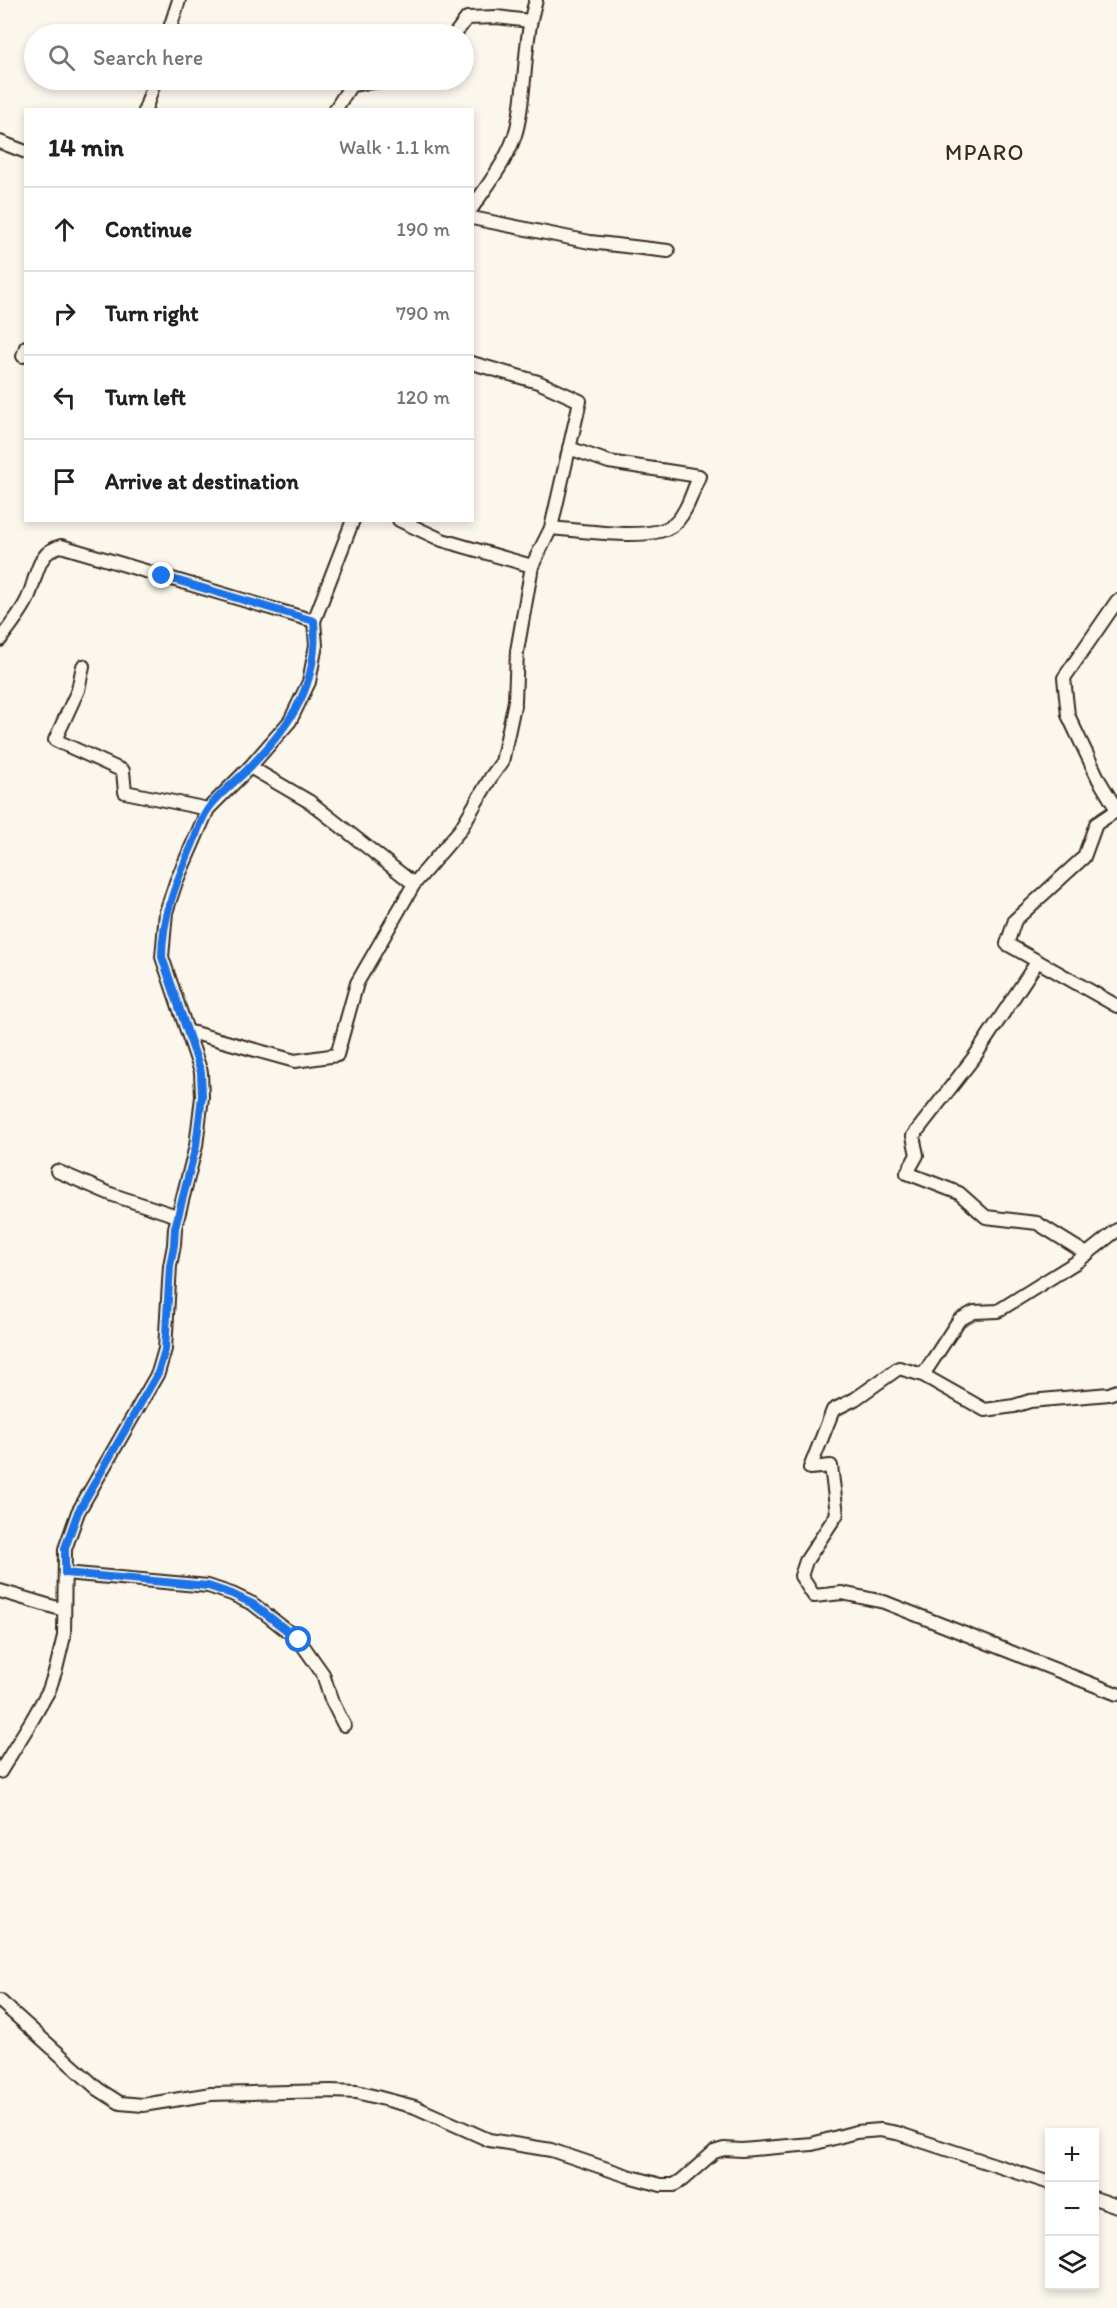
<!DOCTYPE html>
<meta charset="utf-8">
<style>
:root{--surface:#fff;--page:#f2f2f2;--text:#202124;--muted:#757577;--line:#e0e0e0}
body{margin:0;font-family:Itim,sans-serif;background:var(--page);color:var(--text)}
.controls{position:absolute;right:18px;bottom:18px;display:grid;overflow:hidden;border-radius:0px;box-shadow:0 3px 9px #0003}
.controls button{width:54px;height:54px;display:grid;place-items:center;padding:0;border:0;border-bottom:2px solid var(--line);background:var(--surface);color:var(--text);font:30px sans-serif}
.stop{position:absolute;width:18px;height:18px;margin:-14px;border:4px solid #1a73e8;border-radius:50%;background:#fff}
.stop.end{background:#1a73e8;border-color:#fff;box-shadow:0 2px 6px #0008}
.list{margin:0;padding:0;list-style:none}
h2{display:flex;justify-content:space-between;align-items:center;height:78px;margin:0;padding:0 24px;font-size:26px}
h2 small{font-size:20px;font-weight:400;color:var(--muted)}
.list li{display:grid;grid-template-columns:39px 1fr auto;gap:18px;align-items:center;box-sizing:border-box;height:84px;padding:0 24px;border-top:2px solid var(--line)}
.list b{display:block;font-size:22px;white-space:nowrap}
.list em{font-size:20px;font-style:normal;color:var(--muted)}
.icon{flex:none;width:33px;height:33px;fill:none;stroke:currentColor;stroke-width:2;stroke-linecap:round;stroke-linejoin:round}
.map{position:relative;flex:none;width:1117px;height:2308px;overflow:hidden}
.search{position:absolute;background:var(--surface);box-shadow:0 3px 9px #0003;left:24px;top:24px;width:450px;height:66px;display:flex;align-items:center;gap:15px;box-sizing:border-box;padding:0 21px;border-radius:33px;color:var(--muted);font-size:22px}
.panel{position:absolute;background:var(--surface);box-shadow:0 3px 9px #0003;left:24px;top:108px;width:450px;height:414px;border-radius:0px}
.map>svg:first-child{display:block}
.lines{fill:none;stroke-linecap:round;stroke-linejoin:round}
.minor-casing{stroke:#3b2a1e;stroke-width:16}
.minor{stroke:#fbf7ec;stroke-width:12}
.route{stroke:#1a73e8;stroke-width:8}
.labels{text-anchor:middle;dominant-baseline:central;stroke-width:4.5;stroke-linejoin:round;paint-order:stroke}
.quarter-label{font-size:22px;letter-spacing:1.5px;fill:#3b2a1e;stroke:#fbf7ec}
</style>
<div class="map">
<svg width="1117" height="2308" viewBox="0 0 1117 2308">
<rect width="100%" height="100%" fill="#fbf7ec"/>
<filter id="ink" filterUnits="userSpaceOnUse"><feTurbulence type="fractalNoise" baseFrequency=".0167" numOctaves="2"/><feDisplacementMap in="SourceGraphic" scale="12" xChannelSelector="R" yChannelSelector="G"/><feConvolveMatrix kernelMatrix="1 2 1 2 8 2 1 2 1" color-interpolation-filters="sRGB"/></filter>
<g filter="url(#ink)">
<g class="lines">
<defs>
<g id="minor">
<polyline points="168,34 179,0"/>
<polyline points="455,34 467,18 497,17 529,21"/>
<polyline points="145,110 155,80"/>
<polyline points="335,110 351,85 386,80"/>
<polyline points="0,142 26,152"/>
<path d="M472,208c17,-25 38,-51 45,-80 10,-42 6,-87 19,-128"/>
<polyline points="472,218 590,242 668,251"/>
<polyline points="23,356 26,347"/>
<polyline points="472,363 538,382 580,401 551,528"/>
<path d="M399,520l43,20 90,26 19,-38c27,2 96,13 119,-1 15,-8 23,-36 29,-51l-90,-14 -40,-14"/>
<polyline points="1117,601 1064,678 1068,715 1099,780 1117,810"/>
<path d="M0,640c8,-12 18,-23 25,-36 12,-20 9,-52 36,-58l253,75"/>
<polyline points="83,666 78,690 55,740 123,771 125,792 208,809"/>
<polyline points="250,767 310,802 414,884 460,830 491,777 502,762 515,701 517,651 532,566"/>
<polyline points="1117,810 1096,824 1084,857 1015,920 1007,944 1117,1006"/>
<polyline points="1037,962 975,1056 913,1136 917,1155 907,1173 959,1193 986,1217 1037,1223 1087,1254"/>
<polyline points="187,1031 295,1061 337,1055 357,983 414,884"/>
<polyline points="57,1171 113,1195 177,1216"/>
<polyline points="923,1375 959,1320 974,1312 998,1311 1078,1261 1117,1230"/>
<polyline points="1117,1391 1109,1394 1030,1401 1014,1406 985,1410 923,1375 899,1368 855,1399 833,1410 810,1468 831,1466 837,1514 806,1561 801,1576 814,1596 842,1593 884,1602 1117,1694"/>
<polyline points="65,1573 208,1586 232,1594 253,1604 299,1640 323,1674 331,1699 344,1725"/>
<polyline points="0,1591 64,1610"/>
<polyline points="0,1772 32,1720 49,1690 56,1669 64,1636 65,1549 78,1512 158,1373 165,1349 170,1266 174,1245 175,1228 196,1146 202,1097 201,1072 162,957 166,912 176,882 208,809 250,767 290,721 309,682 316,645 314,621 353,520"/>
<polyline points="0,2001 98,2089 120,2103 143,2105 211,2094 331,2091 357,2092 415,2107 489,2140 551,2150 628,2176 661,2185 674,2185 682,2180 714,2152 724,2149 742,2150 812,2144 856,2132 880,2130 897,2133 1050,2183"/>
<polyline points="1094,2198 1117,2206"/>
</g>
</defs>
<use href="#minor" class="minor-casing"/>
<use href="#minor" class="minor"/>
</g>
</g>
<g class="lines" filter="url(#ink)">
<path class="route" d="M162,576l152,45c5,64 -22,102 -64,146 -13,14 -31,26 -42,42 -7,10 -11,23 -15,34 -16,37 -31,73 -31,114l39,115 1,24 -6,50 -21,82 -1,17 -4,21 -5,84 -7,23 -80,139 -13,36v25l143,13 24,8 21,10 46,36"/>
</g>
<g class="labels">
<g class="quarter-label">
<text x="985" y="152">MPARO</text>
</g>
</g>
</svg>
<div class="controls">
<button>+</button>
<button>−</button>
<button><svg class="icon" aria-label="layers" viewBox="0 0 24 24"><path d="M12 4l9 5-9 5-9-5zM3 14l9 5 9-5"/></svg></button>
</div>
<div class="stop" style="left:299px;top:1640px"></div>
<div class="stop end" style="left:162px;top:576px"></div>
<div class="search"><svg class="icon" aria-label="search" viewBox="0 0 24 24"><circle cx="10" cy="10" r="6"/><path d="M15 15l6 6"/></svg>Search here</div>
<section class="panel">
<h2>14 min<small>Walk · 1.1 km</small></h2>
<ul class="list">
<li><svg class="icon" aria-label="ahead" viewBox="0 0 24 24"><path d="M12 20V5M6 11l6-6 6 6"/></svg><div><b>Continue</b></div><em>190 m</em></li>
<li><svg class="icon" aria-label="right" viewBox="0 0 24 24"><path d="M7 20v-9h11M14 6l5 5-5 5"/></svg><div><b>Turn right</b></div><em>790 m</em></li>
<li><svg class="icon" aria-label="left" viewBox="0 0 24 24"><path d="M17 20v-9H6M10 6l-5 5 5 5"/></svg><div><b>Turn left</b></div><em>120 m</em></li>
<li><svg class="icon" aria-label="arrive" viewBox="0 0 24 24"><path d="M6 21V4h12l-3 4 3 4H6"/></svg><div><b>Arrive at destination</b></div></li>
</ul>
</section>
</div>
